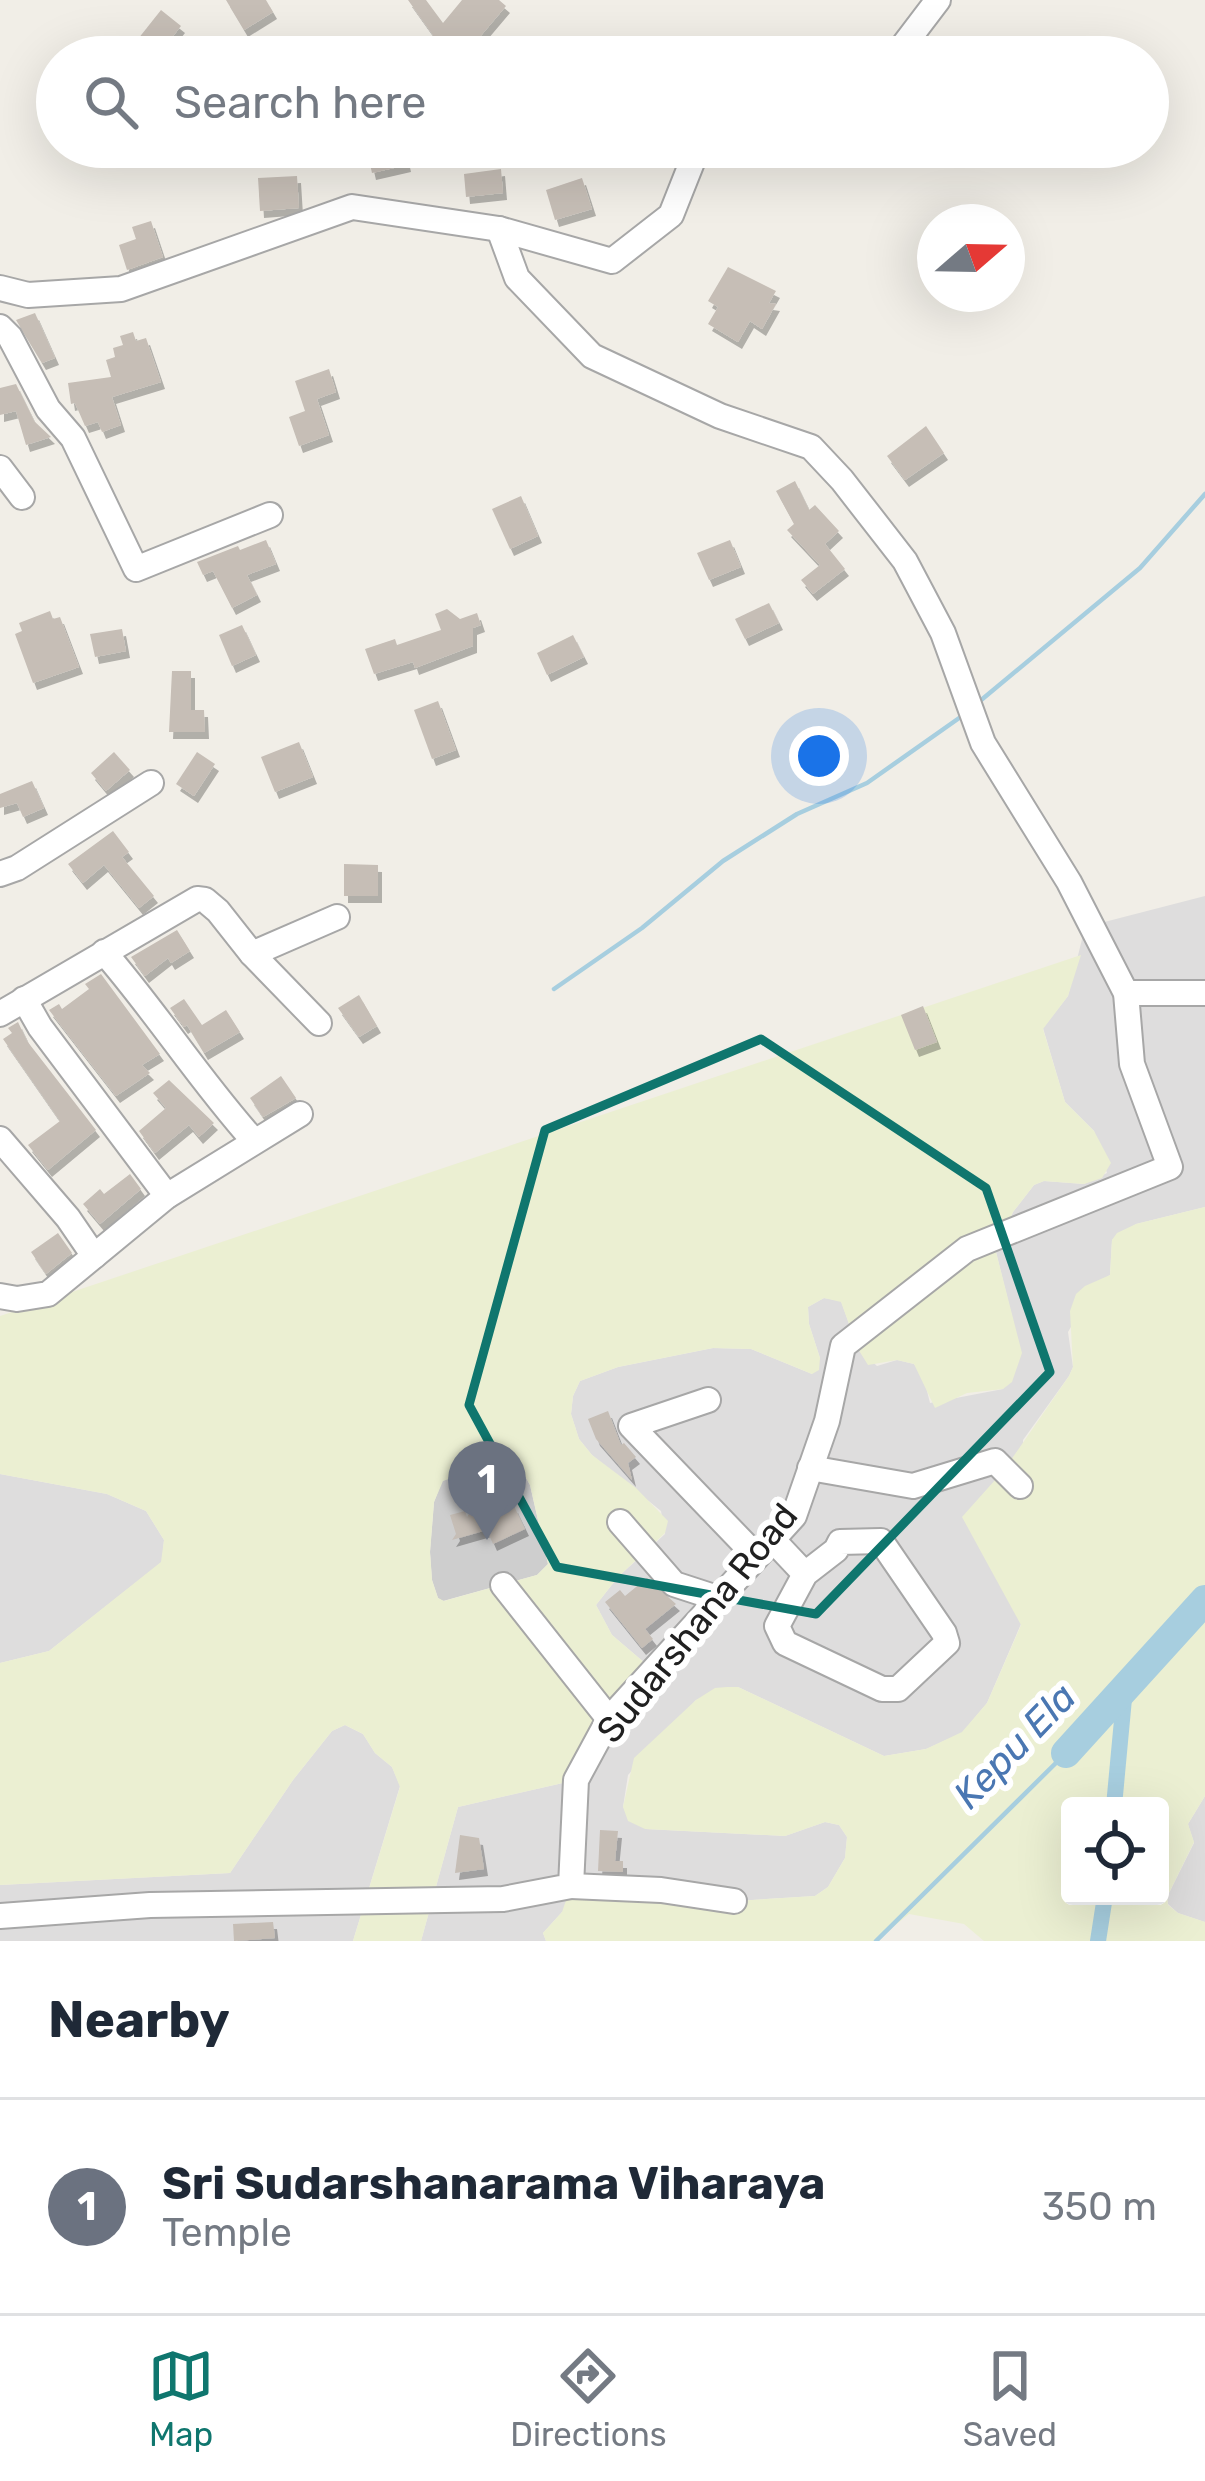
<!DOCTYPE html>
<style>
:root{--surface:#fff;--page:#f2f2f3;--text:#1f2937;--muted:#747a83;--line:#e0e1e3;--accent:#0f766e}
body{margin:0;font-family:Rubik,sans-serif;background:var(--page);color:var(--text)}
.controls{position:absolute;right:36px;bottom:36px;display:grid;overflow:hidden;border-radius:12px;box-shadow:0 12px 48px #0002}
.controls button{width:108px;height:108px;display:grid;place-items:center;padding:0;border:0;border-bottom:3px solid var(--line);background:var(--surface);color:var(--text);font:60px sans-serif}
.compass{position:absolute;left:917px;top:204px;width:108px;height:108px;border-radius:50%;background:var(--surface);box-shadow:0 12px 48px #0002;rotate:70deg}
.you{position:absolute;left:819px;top:756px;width:42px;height:42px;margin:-30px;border:9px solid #fff;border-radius:50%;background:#1a73e8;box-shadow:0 0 0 18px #1a73e833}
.badge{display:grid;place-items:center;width:78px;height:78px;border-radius:50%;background:var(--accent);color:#fff;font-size:39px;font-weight:700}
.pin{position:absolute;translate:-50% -99px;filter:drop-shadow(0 3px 6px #0008)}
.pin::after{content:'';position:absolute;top:63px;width:42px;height:36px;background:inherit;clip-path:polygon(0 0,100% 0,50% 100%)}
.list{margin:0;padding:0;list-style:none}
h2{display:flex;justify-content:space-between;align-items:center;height:156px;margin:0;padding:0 48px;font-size:51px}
h2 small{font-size:39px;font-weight:400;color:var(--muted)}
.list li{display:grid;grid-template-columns:78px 1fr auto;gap:36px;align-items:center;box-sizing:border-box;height:216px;padding:0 48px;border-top:3px solid var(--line)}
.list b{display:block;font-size:45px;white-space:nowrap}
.list p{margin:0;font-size:39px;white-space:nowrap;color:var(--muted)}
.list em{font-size:39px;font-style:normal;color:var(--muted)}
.icon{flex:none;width:66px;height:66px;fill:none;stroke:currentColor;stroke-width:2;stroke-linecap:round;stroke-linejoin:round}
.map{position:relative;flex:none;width:1205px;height:1941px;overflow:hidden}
.search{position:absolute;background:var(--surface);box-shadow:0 12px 48px #0002;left:36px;right:36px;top:36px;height:132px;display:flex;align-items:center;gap:30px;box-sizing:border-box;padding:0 42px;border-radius:66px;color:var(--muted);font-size:45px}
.sheet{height:372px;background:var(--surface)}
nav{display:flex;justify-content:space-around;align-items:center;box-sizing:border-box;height:168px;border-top:3px solid var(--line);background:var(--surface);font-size:33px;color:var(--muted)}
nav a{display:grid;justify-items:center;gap:6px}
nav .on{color:var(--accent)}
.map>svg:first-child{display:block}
.residential{fill:#dedddd}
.religious{fill:#cecece}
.farmland{fill:#ebefd2;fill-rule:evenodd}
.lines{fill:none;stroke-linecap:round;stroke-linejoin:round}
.stream{stroke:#a7cedf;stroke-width:4.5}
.canal{stroke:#a7cedf;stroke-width:16}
.river{stroke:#a7cedf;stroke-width:30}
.building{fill:#c6beb6;filter:url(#shadow)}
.minor-casing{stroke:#a7a7a7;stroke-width:28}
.minor{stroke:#fff;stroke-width:24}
.marked{fill:none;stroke:#0f766e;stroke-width:9;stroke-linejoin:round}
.labels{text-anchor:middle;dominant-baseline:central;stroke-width:12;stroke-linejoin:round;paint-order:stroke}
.street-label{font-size:36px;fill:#202020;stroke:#fff}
.water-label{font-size:39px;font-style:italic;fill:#4a77b2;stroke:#fff}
</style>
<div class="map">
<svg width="1205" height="1941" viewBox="0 0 1205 1941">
<defs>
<filter id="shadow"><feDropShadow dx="4" dy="7" stdDeviation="0" flood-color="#0004"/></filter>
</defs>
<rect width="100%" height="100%" fill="#f1eee7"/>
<g class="residential">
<polygon points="1205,896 1205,1207 1136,1224 1112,1240 1110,1275 1096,1284 1068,1332 1073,1367 1069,1376 1023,1440 1021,1624 987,1703 962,1733 926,1749 884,1756 738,1687 696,1700 628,1775 623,1807 646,1829 785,1836 825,1822 839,1825 847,1837 845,1858 828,1887 815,1896 562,1912 543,1933 546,1941 421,1941 458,1807 576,1780 653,1670 612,1635 596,1605 618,1577 665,1534 661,1511 592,1455 579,1439 571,1414 573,1396 580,1381 618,1367 713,1348 751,1349 812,1374 820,1358 809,1324 808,1307 824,1298 841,1301 858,1349 877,1366 897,1360 914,1364 923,1375 930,1403 1003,1389 1021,1353 996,1252 1013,1212 1034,1185 1044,1181 1084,1184 1107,1173 1094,1131 1065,1102 1043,1028 1068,996 1085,927"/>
<polygon points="0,1474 107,1494 146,1511 164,1540 162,1562 49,1651 0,1663"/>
<polygon points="345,1725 363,1734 375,1753 392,1767 400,1786 353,1941 0,1941 0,1885 230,1873 293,1780 332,1731"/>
<polygon points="1205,1796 1205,1922 1178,1913 1168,1904 1167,1897 1194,1843 1188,1824"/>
</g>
<polygon class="religious" points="507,1458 521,1469 530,1485 548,1564 537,1575 443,1601 438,1598 432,1580 430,1552 434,1502 442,1481"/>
<g class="farmland">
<path d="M1081,955l-13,41 -25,33 22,73 29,29 17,32 -9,15 -18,6 -40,-3 -10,4 -21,27 -17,40 26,101 -10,29 -9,7 -36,4 -32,15 -21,-44 -17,-4 -29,5 -10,-16 -17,-47 -17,-4 -16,9 1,17 11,34 -1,12 -7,4 -61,-25 -38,-1 -95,19 -38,14 -7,15 -2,18 8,25 13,16 44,33 32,33 -3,12 -47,44 -22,28 16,30 41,35 -77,110 -118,27 -37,134h-68l47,-154 -8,-20 -17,-14 -12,-19 -18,-9 -13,6 -39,49 -63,93 -230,12v-222l49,-12 112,-89 3,-22 -18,-29 -39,-17 -107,-20v-158zM506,1458l15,11 9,16 18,79 -11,11 -93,26 -6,-3 -6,-18 -2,-28 4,-50 9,-21z"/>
<path d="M1205,1207v589l-17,28 6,18 -27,55 1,8 10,8 27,9v19h-221l-20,-17 -55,-10 -33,27h-330l-3,-8 19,-21 9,-26 163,15 81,-5 13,-9 17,-29 2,-21 -8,-12 -14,-3 -40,14 -140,-7 -17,-8 -5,-14 11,-49 62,-58 19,-12 12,-1h11l146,69 42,-7 36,-17 25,-29 34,-78 -59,-108 42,-47 65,-94 4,-9 -3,-56 6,-17 9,-8 25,-11 2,-35 5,-7 19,-9zM1070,1806h90v90h-90z"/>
</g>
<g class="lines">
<g class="stream">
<polyline points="980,701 1140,568 1205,494"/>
<polyline points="554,989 642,928 723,861 797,814 867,783 962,716"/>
<polyline points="876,1941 1066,1753"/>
</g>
<g class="canal">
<polyline points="1114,1806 1125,1688"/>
<polyline points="1098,1941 1105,1896"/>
</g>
<polyline class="river" points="1066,1753 1205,1600"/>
</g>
<g class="building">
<polygon points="226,0 266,0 273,12 244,30"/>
<polygon points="408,0 426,0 443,23 462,0 499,0 506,6 473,45 486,57 435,57 423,46 433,35"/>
<polygon points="161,10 181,26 158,55 138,39"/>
<polygon points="366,147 403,147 407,165 372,173"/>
<polygon points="501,169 503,193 466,197 464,174"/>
<polygon points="297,176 299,208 260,211 258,178"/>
<polygon points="582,178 592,209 555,220 546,190"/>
<polygon points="151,221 163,257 127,270 119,245 136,239 132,227"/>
<polygon points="728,267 776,291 769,303 776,304 762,329 750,321 738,342 708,324 718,307 708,301"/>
<polygon points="35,313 55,358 42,363 16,320"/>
<polygon points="133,332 136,341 146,338 161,382 112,397 121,425 102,432 98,422 85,426 75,403 71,404 68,383 111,377 106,360 115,357 113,348 123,345 120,336"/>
<polygon points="329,369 336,392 317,399 329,435 299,446 289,417 305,411 295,381"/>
<polygon points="16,384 34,421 51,437 26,445 16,411 0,415 0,388"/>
<polygon points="926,426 944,453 905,480 887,456"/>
<polygon points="795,481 809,510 815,505 839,531 825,544 845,569 813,594 801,580 820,565 787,530 794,524 776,491"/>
<polygon points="521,496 538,536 510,549 492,509"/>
<polygon points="266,540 276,564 247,575 257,595 232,608 213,571 203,575 197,562 238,546 240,550"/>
<polygon points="730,540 741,567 709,580 697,553"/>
<polygon points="769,603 779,623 745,639 735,619"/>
<polygon points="447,609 460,619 477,613 481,625 473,628 473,646 415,668 413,662 374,674 365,649 395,639 397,645 441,630 435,614"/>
<polygon points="50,611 53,619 60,617 79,667 33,683 15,634 22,631 19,623"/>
<polygon points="242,625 256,655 232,666 219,635"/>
<polygon points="122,629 126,651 95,657 90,634"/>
<polygon points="573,635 584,657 547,675 537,653"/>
<polygon points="172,671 191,671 191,710 204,710 205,732 169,732"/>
<polygon points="438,701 456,750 432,759 414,710"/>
<polygon points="299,742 313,777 275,792 261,757"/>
<polygon points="114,752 130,770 106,791 91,773"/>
<polygon points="197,752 215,764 194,796 176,784"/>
<polygon points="32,781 44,808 23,817 17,803 0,808 0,794"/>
<polygon points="113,831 129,852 122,857 154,896 139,908 104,865 83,883 68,864"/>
<polygon points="344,864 378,865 378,896 344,896"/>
<polygon points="177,930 190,951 171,963 168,958 145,976 131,957"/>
<polygon points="101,974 160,1054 142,1065 150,1073 116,1096 49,1010 59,1004 62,1009 89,989 85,984"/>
<polygon points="359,995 377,1026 359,1037 338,1008"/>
<polygon points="184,999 202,1025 226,1010 240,1032 204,1053 187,1025 184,1027 170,1008"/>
<polygon points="923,1006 937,1042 915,1050 901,1015"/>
<polygon points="18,1022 27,1041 96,1130 48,1170 28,1145 60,1121 3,1039 12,1033 8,1028"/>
<polygon points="281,1076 296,1098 263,1117 250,1098"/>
<polygon points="169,1080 214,1123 199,1137 189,1125 155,1153 139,1131 166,1108 153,1093"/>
<polygon points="130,1174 141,1189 100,1224 83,1204 100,1189 104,1194"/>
<polygon points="58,1233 72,1253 46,1274 31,1252"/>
<polygon points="608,1411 621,1445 624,1443 636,1457 628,1463 632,1480 596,1439 588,1419"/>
<polygon points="492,1493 507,1510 514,1506 525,1529 493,1544 487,1530 452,1540 456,1534 450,1515 465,1511 467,1517 480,1496"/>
<polygon points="647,1578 676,1604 645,1629 653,1639 642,1648 605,1602 620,1590 625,1596"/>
<polygon points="600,1830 618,1831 615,1861 623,1861 623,1872 598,1871"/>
<polygon points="460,1835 479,1838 484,1869 455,1873"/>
<polygon points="273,1922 275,1938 234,1941 233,1924"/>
</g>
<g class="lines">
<defs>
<g id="minor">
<polyline points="778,57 787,50 897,54 938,0"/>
<polyline points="0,288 28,295 121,289 352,207 499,229 612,261 671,215 698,147"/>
<polyline points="0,327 10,337 48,409 73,438 136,569 270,515"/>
<polyline points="0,468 22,497"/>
<polyline points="0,874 17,868 151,783"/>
<path d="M104,952c53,61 96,129 150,189"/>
<polyline points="252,954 337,917"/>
<polyline points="1126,993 1205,993"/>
<polyline points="24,999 40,1027 167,1196"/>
<polyline points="0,1014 197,899 205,900 218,911 252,954 319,1023"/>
<polyline points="0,1139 68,1218 94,1256"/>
<polyline points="0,1296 17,1299 48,1294 167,1196 300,1114"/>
<polyline points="708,1400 631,1426 756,1556"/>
<polyline points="810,1468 913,1486 995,1461 1020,1486"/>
<polyline points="620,1522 674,1584 717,1598"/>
<polyline points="772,1539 805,1574 836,1550 840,1542 881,1541 944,1633 947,1643 898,1689 882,1689 785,1643 777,1626 805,1574"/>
<polyline points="503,1585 609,1719"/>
<polyline points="571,1886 661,1890 734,1901"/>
<polyline points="0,1916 150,1905 503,1899 571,1886 576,1780 609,1719 794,1516 827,1421 843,1346 967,1249 1170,1167 1132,1064 1126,993 1069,882 983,743 943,633 905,561 842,480 811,447 720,416 592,356 517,278 499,229"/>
</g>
</defs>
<use href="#minor" class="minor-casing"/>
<use href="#minor" class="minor"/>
</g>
<path class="marked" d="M761,1039l225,149 64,184 -234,242 -259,-47 -88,-162 76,-275z"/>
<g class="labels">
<g class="street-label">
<text transform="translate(697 1623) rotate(-51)">Sudarshana Road</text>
</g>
<g class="water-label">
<text transform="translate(1015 1746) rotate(-46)">Kepu Ela</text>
</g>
</g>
</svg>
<div class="controls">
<button><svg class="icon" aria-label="locate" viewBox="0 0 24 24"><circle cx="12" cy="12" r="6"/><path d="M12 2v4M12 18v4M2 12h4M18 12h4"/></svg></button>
</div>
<svg class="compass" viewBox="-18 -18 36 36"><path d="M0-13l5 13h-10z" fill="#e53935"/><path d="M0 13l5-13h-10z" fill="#747a83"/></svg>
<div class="you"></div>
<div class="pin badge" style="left:487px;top:1540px;background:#6b7280">1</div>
<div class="search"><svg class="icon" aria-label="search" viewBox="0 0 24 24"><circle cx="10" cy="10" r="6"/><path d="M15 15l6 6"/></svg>Search here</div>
</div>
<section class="sheet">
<h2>Nearby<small></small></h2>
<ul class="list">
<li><span class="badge" style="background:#6b7280">1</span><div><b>Sri Sudarshanarama Viharaya</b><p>Temple</p></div><em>350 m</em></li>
</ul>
</section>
<nav>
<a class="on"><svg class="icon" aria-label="map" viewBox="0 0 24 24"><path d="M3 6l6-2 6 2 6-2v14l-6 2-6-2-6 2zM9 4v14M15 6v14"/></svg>Map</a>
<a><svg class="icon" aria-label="directions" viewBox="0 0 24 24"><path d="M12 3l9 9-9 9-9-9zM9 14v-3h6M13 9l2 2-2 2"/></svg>Directions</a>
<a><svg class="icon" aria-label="saved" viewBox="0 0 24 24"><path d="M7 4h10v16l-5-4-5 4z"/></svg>Saved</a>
</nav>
